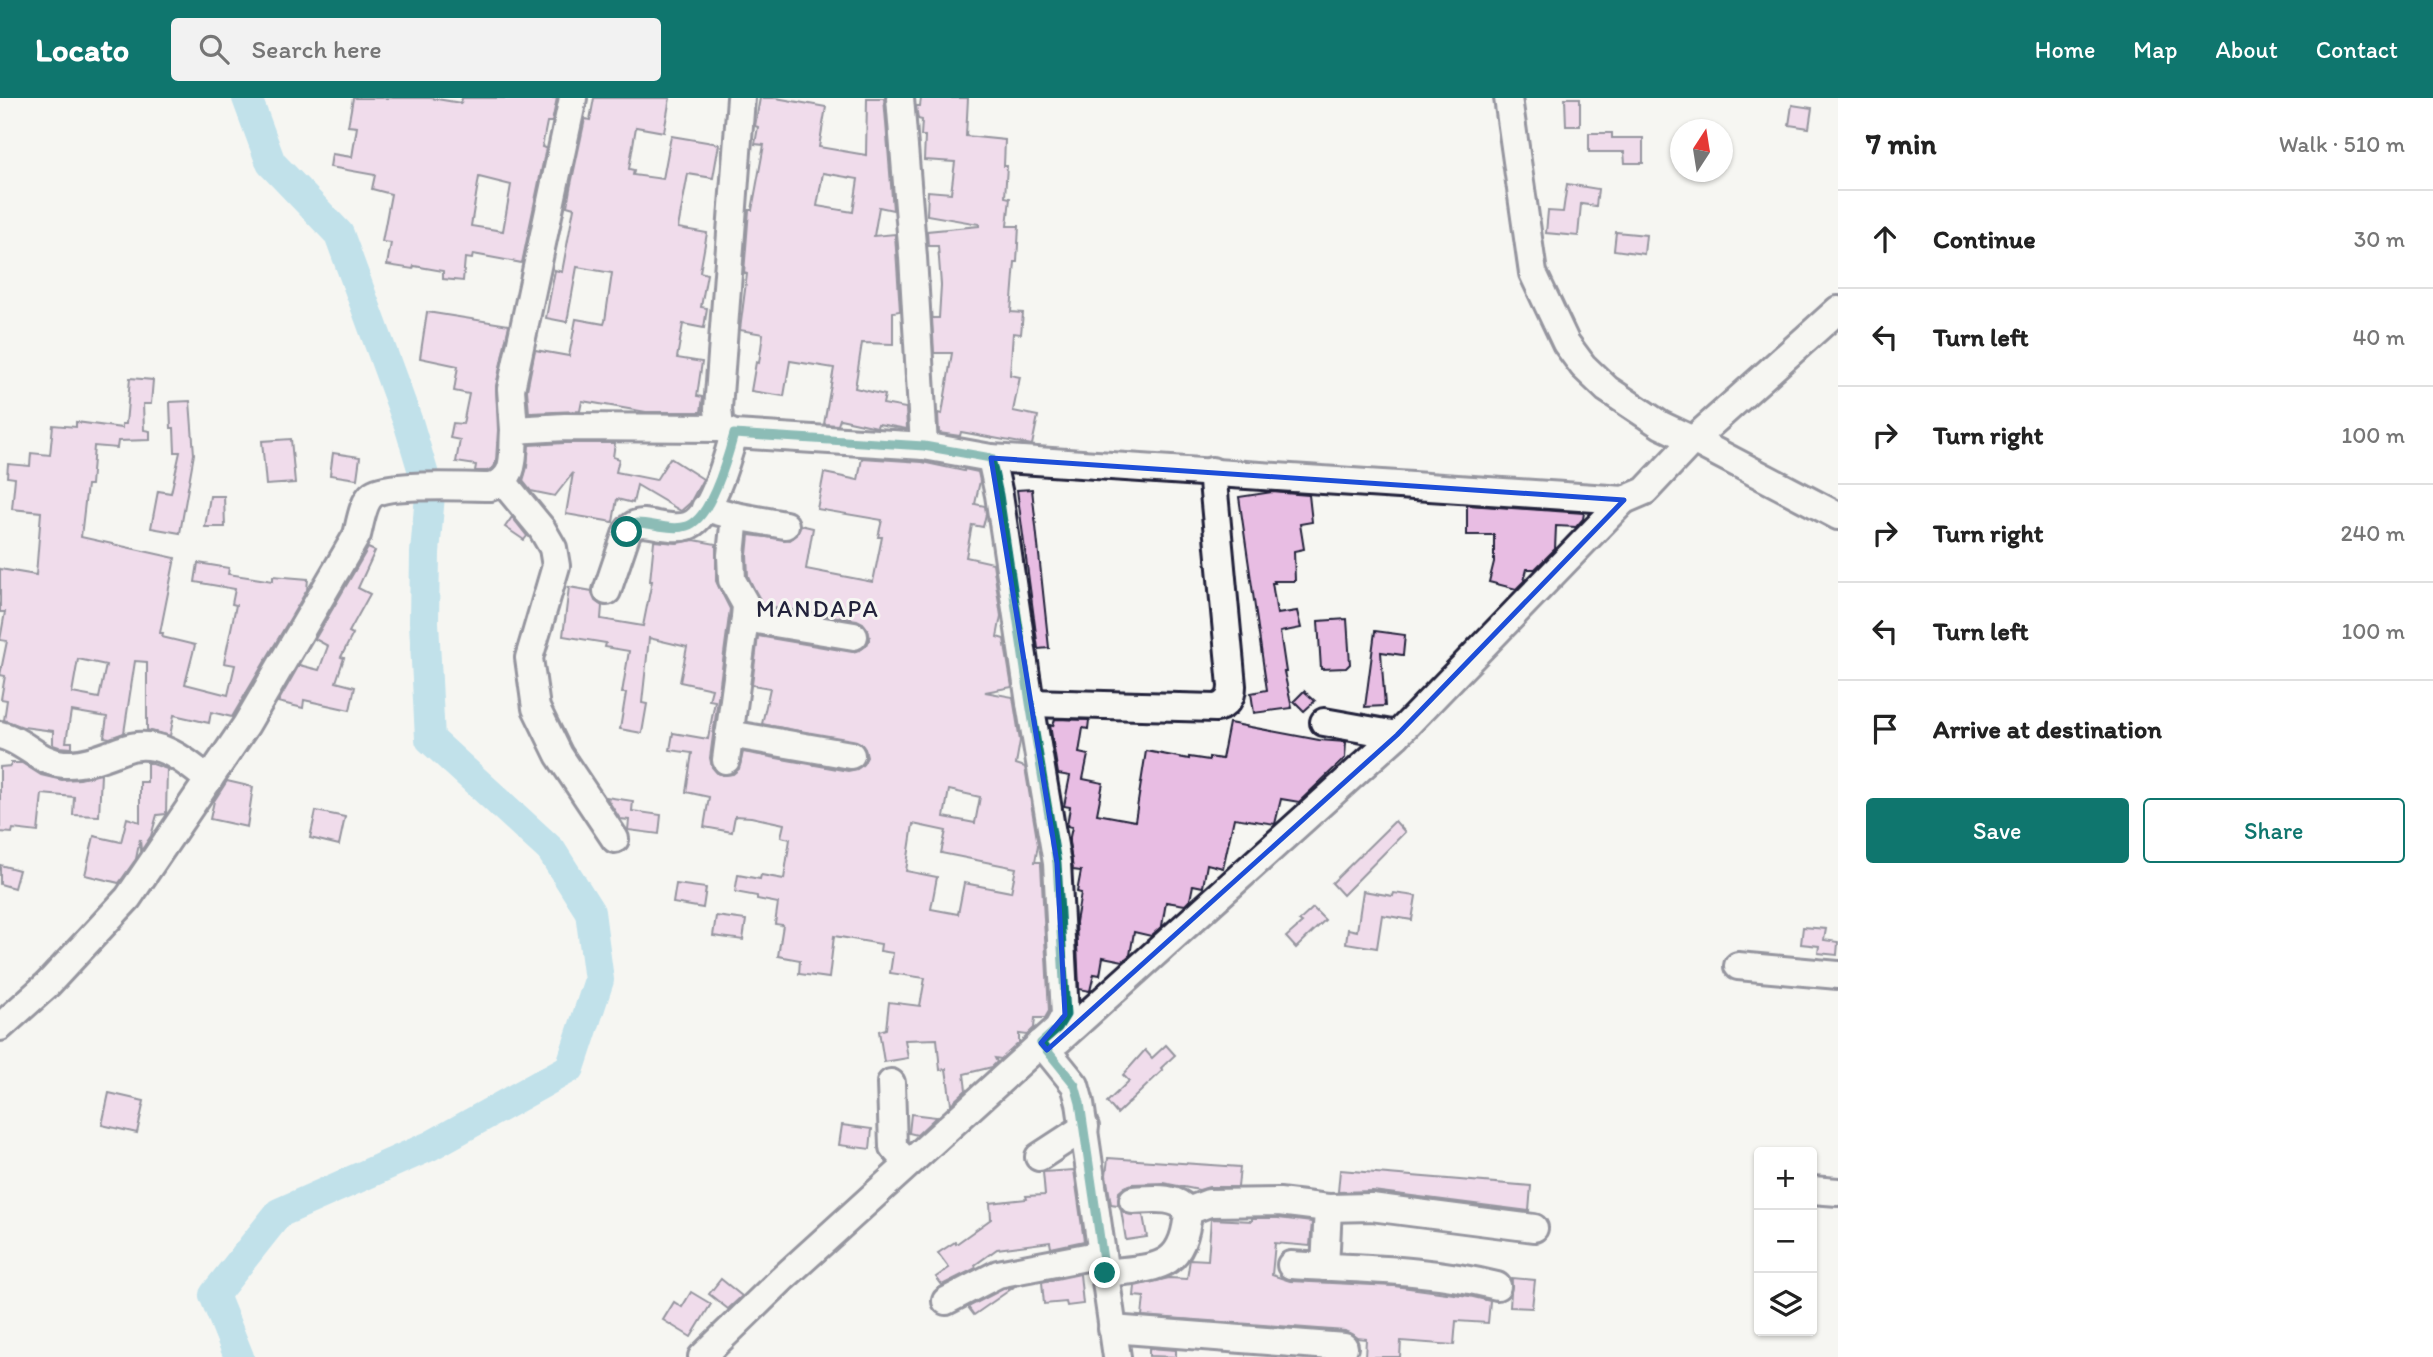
<!DOCTYPE html>
<meta charset="utf-8">
<style>
:root{--surface:#fff;--page:#f2f2f2;--text:#222;--muted:#767676;--line:#e0e0e0;--accent:#0f766e}
body{margin:0;font-family:Itim,sans-serif;background:var(--page);color:var(--text)}
.controls{position:absolute;right:21px;bottom:21px;display:grid;overflow:hidden;border-radius:7px;box-shadow:0 2px 5px #0004}
.controls button{width:63px;height:63px;display:grid;place-items:center;padding:0;border:0;border-bottom:2px solid var(--line);background:var(--surface);color:var(--text);font:35px sans-serif}
.compass{position:absolute;left:1670px;top:21px;width:63px;height:63px;border-radius:50%;background:var(--surface);box-shadow:0 2px 5px #0004;rotate:12deg}
.stop{position:absolute;width:21px;height:21px;margin:-16px;border:5px solid #0f766e;border-radius:50%;background:#fff}
.stop.end{background:#0f766e;border-color:#fff;box-shadow:0 2px 7px #0008}
.list{margin:0;padding:0;list-style:none}
h2{display:flex;justify-content:space-between;align-items:center;height:91px;margin:0;padding:0 28px;font-size:30px}
h2 small{font-size:23px;font-weight:400;color:var(--muted)}
.list li{display:grid;grid-template-columns:46px 1fr auto;gap:21px;align-items:center;box-sizing:border-box;height:98px;padding:0 28px;border-top:2px solid var(--line)}
.list b{display:block;font-size:26px;white-space:nowrap}
.list em{font-size:23px;font-style:normal;color:var(--muted)}
.actions{display:flex;gap:14px;padding:21px 28px}
.actions a{flex:1;padding:16px 0;border:2px solid var(--accent);border-radius:7px;text-align:center;font-size:24px;color:var(--accent)}
.actions .main{background:var(--accent);color:#fff}
.icon{flex:none;width:38px;height:38px;fill:none;stroke:currentColor;stroke-width:2;stroke-linecap:round;stroke-linejoin:round}
.map{position:relative;flex:none;width:1838px;height:1259px;overflow:hidden}
header{display:flex;align-items:center;gap:42px;box-sizing:border-box;height:98px;padding:0 35px;background:var(--accent);color:#fff}
header strong{font-size:33px}
nav{display:flex;gap:38px;margin-inline-start:auto;font-size:24px}
.search{width:490px;height:63px;background:var(--page);display:flex;align-items:center;gap:18px;box-sizing:border-box;padding:0 24px;border-radius:7px;color:var(--muted);font-size:26px}
main{display:flex}
aside{flex:1;background:var(--surface)}
.map>svg:first-child{display:block}
.lines{fill:none;stroke-linecap:round;stroke-linejoin:round}
.river{stroke:#80c8e1;stroke-width:30}
.building{fill:#e8bde3;stroke:#22223b;stroke-width:2;fill-rule:evenodd}
.minor-casing{stroke:#22223b;stroke-width:32}
.minor{stroke:#f6f6f2;stroke-width:26}
.route{stroke:#0f766e;stroke-width:9}
.marked{fill:none;stroke:#1d4ed8;stroke-width:5;stroke-linejoin:round}
.labels{text-anchor:middle;dominant-baseline:central;stroke-width:6;stroke-linejoin:round;paint-order:stroke}
.quarter-label{font-size:24px;letter-spacing:2px;fill:#22223b;stroke:#f6f6f2}
</style>
<header>
<strong>Locato</strong>
<div class="search"><svg class="icon" aria-label="search" viewBox="0 0 24 24"><circle cx="10" cy="10" r="6"/><path d="M15 15l6 6"/></svg>Search here</div>
<nav><a>Home</a><a>Map</a><a>About</a><a>Contact</a></nav>
</header>
<main>
<div class="map">
<svg width="1838" height="1259" viewBox="0 0 1838 1259">
<rect width="100%" height="100%" fill="#f6f6f2"/>
<filter id="ink" filterUnits="userSpaceOnUse"><feTurbulence type="fractalNoise" baseFrequency=".0143" numOctaves="2"/><feDisplacementMap in="SourceGraphic" scale="14" xChannelSelector="R" yChannelSelector="G"/><feConvolveMatrix kernelMatrix="1 2 1 2 8 2 1 2 1" color-interpolation-filters="sRGB"/></filter>
<g filter="url(#ink)">
<g class="lines">
<polyline class="river" points="239,1259 214,1197 279,1115 430,1048 570,970 599,882 590,814 551,752 430,641 424,524 425,455 430,397 409,327 339,136 271,65 247,0"/>
</g>
<g class="building">
<path d="M353,0h78l30,5 1,-5h95l-5,24h-5l-5,25 4,1 -24,115 -49,-9 -1,5 -7,-1 -2,23 -20,-2v-8l-29,-5 -1,3 -26,-4 4,-22 -9,-1 9,-48 -19,-5 3,-14 -45,-8 2,-13 20,3 5,-30 -9,-1zM479,79l32,8 -8,46 -32,-5z"/>
<polygon points="594,0 670,0 664,34 636,29 629,71 634,72 633,77 663,81 671,38 719,46 713,80 688,76 678,130 707,135 700,174 707,176 701,209 707,210 704,230 683,226 677,260 702,264 697,298 703,299 701,314 646,314 582,303 580,313 529,315 527,292 535,252 569,258 576,221 604,226 605,223 612,175 577,169 567,224 546,220 555,172 562,174 574,110 567,108 570,91 585,21 590,22"/>
<path d="M760,0h16l50,9 -7,40 47,8 1,-57h17l9,112 -14,-3 -5,29 21,-2 5,77 -7,1v32l-31,-1 -7,45 30,7 -2,9 23,4 1,21 -29,-5 -1,3 -37,-8 -2,6 -14,-1 10,-56 -44,-7 -6,35 -33,-5 5,-29 3,1 4,-29 -23,-4 7,-56 -3,-1 5,-63h3l12,-65 -9,-1 3,-17 -3,-1zM823,75l35,6 -5,33 -36,-6z"/>
<polygon points="921,0 968,0 966,38 1005,42 1004,68 1007,68 1005,99 1010,100 1007,128 1019,128 1017,164 1015,164 1011,214 1023,215 1021,236 1013,235 1010,277 1020,279 1013,313 1038,318 1032,347 961,334 960,338 939,335 938,315 942,316 952,255 934,255 932,220 939,220 941,187 938,148 928,148 927,133 979,128 979,126 927,117 928,93 951,95 955,64 924,62 925,38 921,38 922,22 918,21 916,8 920,8"/>
<polygon points="1565,0 1580,0 1580,28 1566,28"/>
<polygon points="1792,7 1812,10 1809,30 1789,27"/>
<polygon points="1589,35 1612,35 1612,40 1643,40 1643,65 1625,65 1624,54 1589,54"/>
<polygon points="1567,86 1598,91 1596,108 1581,106 1578,138 1546,135 1548,113 1563,114"/>
<polygon points="1616,134 1646,137 1644,156 1614,152"/>
<polygon points="427,214 509,227 496,288 498,332 496,363 494,369 487,373 475,373 476,367 456,364 460,342 450,340 453,325 463,326 469,296 454,293 458,268 420,260"/>
<path d="M130,280l23,2 -2,24h-8l1,26 6,1v9l-32,1 -1,7 -23,-2 -3,39h-4l-6,52 94,21 -15,75h3l-1,4 33,8 -10,39 43,11 7,-30 -11,-2 12,-58 -4,-1 3,-15 -40,-7 3,-19 31,5 -1,6 45,7v-5l35,3 -1,11 -75,127 -21,-5 -2,11 -35,-8 -4,21 -23,-6v-68l-12,-1 -11,72 -14,5 -6,-1 3,-20 -36,-6 -5,31h6v6l-13,-1 -6,-2v-14l-30,-4 -19,-7 3,-20 -6,-1 4,-23 -5,-1 7,-34 -7,-1 5,-28h-5v-43l36,6 5,-63 -29,-3 3,-31 -8,-1 1,-13 22,2 1,-13 19,2 3,-30 23,2v-5l46,6v-4h4zM78,561l28,6 -7,33 -27,-5z"/>
<polygon points="190,303 194,356 180,435 151,430 158,393 171,395 180,354 175,354 174,330 171,330 170,304"/>
<polygon points="291,341 295,385 266,387 262,343"/>
<polygon points="565,345 615,345 613,359 619,361 616,374 656,382 670,360 703,381 690,405 681,413 637,387 633,405 617,401 613,424 566,416 573,375 555,398 531,393 523,383 527,369 529,347"/>
<polygon points="333,355 360,359 357,381 330,377"/>
<path d="M862,360l60,4 42,9v-2l14,3 2,9 -5,23 10,2 1,8 -3,13 -11,-2 -6,32 27,6 8,53 -4,21 7,2 8,48 -27,5 28,5 7,44 -4,23 9,3 13,78 -3,17h6v3l8,146 -4,7h-10l-1,10 -7,7 -8,-1v9l-18,16 -6,-1 2,4 -5,5 -28,7 2,16 -15,14 -5,-35 -6,1 -3,-31 -32,1 3,18 -24,4 -5,-31 7,-2 3,-27 31,4 5,-28 -35,-5 3,-20 -13,-2 1,-7 -47,-8 -5,42 -30,-4 1,-14 -22,-4 5,-31 -8,-1 3,-21 -21,-4v-3l-22,-4 3,-17 22,4 1,-4 23,4 6,-40 -9,-2 3,-13 -33,-7 -16,-1 -3,16 -28,-5 5,-30 -23,-5 6,-39 -22,-3 3,-17 35,6 7,-38 -6,-1 3,-11 -32,-7 7,-35 -38,-9 -7,65 5,1 -5,29 -22,-4 6,-36h-4l7,-42 -24,-4 1,-4 -43,-7 6,-49 23,4 3,10 7,5 -1,13 42,7 9,-45h-2l4,-40 23,2 17,-3 22,4v37l14,28 -20,149 2,9 5,6 6,2 10,-1 6,-5 4,-17 105,19 9,-2 6,-5 4,-7 -2,-8 -5,-6 -98,-19 8,-36 -18,-3 6,-49 94,16 8,-2 7,-5 3,-7 -2,-8 -5,-7 -6,-3 -96,-15 -13,-29 -1,-21 2,-20 41,5 7,-5 3,-10 13,3 -7,41 67,13 9,-45h-4l4,-17 -65,-11 7,-36 34,7zM949,692l31,7 -5,26 -31,-6zM913,726l33,7 -5,22 75,15 -5,24 -47,-9 -6,31 -27,-5 6,-32 -31,-6z"/>
<polygon points="1032,391 1049,550 1038,551 1017,392"/>
<polygon points="1272,394 1309,397 1312,424 1300,426 1304,451 1294,453 1295,483 1274,483 1275,485 1272,485 1277,516 1297,513 1301,530 1280,534 1286,574 1284,574 1292,610 1254,615 1251,595 1267,592 1239,399"/>
<polygon points="210,398 224,398 225,429 205,429"/>
<polygon points="1467,407 1584,415 1583,421 1576,429 1556,428 1555,451 1535,471 1527,471 1524,483 1516,491 1489,484 1494,464 1494,437 1467,437"/>
<polygon points="512,419 527,438 524,442 505,429"/>
<polygon points="368,450 375,453 358,490 370,496 349,534 353,536 341,559 344,560 336,584 355,589 350,612 304,602 303,610 278,604 299,567 319,572 328,548 315,541"/>
<polygon points="1347,521 1350,566 1346,570 1321,571 1318,523"/>
<polygon points="1375,533 1405,537 1403,557 1381,554 1385,608 1365,609"/>
<polygon points="1304,593 1315,603 1304,613 1294,603"/>
<polygon points="1055,621 1089,622 1088,631 1083,630 1079,655 1088,657 1083,681 1103,685 1097,716 1135,723 1146,653 1189,661 1189,659 1209,662 1209,659 1222,661 1229,625 1319,642 1346,644 1345,660 1299,704 1281,701 1275,726 1234,720 1223,770 1207,766 1203,789 1193,787 1190,802 1185,807 1166,804 1162,828 1151,838 1134,834 1130,857 1123,863 1103,859 1100,877 1094,876 1090,893 1079,891 1076,824 1081,795 1077,794 1081,773 1073,772 1069,744 1072,729 1067,728 1070,709 1064,708 1070,678 1058,676 1050,627 1053,628"/>
<polygon points="147,664 167,671 166,716 157,717 151,738 141,753 140,741 136,761 119,785 85,777 94,738 121,744 127,720 140,724 140,684 147,684"/>
<polygon points="11,665 22,665 41,677 62,682 80,681 101,676 99,718 73,717 74,699 42,696 38,734 13,731 12,735 0,734 0,669 11,668"/>
<polygon points="227,683 253,689 247,729 210,721 214,703"/>
<polygon points="606,699 633,703 632,713 661,717 659,736 628,732 629,722 620,721"/>
<polygon points="316,713 345,719 339,747 310,740"/>
<polygon points="1395,723 1405,734 1343,797 1332,785"/>
<polygon points="0,767 19,772 14,790 0,786"/>
<polygon points="676,786 706,790 703,810 673,805"/>
<polygon points="1363,793 1393,798 1394,795 1416,798 1412,822 1382,817 1377,850 1346,845 1348,831 1357,833"/>
<polygon points="1313,810 1325,822 1296,850 1286,839 1302,825 1299,823"/>
<polygon points="716,818 746,822 743,842 713,838"/>
<polygon points="1803,829 1826,831 1824,842 1838,844 1837,857 1818,855 1819,848 1801,846"/>
<polygon points="1166,947 1175,957 1161,970 1163,972 1117,1016 1107,1004 1129,983 1123,977 1145,952 1152,960"/>
<polygon points="109,995 144,1003 137,1035 102,1027"/>
<polygon points="911,1016 936,1019 917,1037 909,1035"/>
<polygon points="842,1027 872,1031 870,1051 839,1047"/>
<polygon points="1108,1060 1240,1069 1238,1089 1209,1089 1199,1092 1163,1085 1132,1086 1125,1089 1119,1094 1118,1107 1111,1106 1106,1077"/>
<polygon points="1074,1072 1084,1143 1051,1150 1050,1144 997,1151 975,1167 976,1170 942,1187 936,1179 949,1170 938,1155 955,1144 956,1146 991,1121 990,1105 1027,1101 1026,1098 1045,1097 1043,1074"/>
<polygon points="1340,1072 1531,1088 1529,1113 1373,1093 1338,1094"/>
<polygon points="1121,1112 1127,1116 1143,1117 1147,1139 1126,1142"/>
<polygon points="1252,1120 1278,1120 1312,1124 1310,1148 1275,1145 1272,1177 1290,1183 1394,1188 1469,1198 1490,1203 1488,1225 1456,1223 1454,1247 1401,1243 1400,1259 1365,1259 1366,1241 1357,1240 1345,1233 1142,1218 1144,1199 1134,1198 1135,1188 1169,1180 1187,1181 1190,1161 1208,1162 1211,1121 1252,1123"/>
<polygon points="1080,1176 1083,1206 1067,1208 1066,1204 1044,1206 1042,1184"/>
<polygon points="1512,1180 1535,1182 1532,1210 1510,1209"/>
<polygon points="721,1181 742,1198 728,1211 709,1196"/>
<polygon points="1014,1189 974,1217 968,1209 1003,1191"/>
<polygon points="691,1194 711,1206 691,1239 663,1222 674,1204 682,1209"/>
<polygon points="1149,1250 1176,1252 1176,1259 1149,1258"/>
</g>
<g class="lines">
<defs>
<g id="minor">
<polyline points="900,0 913,159 924,348"/>
<polyline points="1508,0 1533,175 1566,245 1583,268 1607,291 1661,327 1693,342 1838,418"/>
<polyline points="514,332 511,291 573,0"/>
<polyline points="991,360 1624,402 1645,393 1693,342 1838,212"/>
<polyline points="504,385 542,431 553,450 556,468 529,560 536,610 559,657 615,741"/>
<polyline points="705,410 735,418 731,457 732,482 746,507 745,520 726,662"/>
<polyline points="735,418 785,427"/>
<path d="M607,493l20,-59c4,-6 9,-9 16,-9 13,1 31,7 44,3 24,-7 41,-70 47,-92"/>
<polyline points="745,520 854,538"/>
<path d="M1030,605l186,5c11,-3 16,-11 16,-22l-20,-215"/>
<polyline points="1324,624 1397,637"/>
<polyline points="729,636 851,657"/>
<path d="M0,637c24,5 39,28 64,29 20,1 39,-7 58,-14 34,-14 61,9 87,30"/>
<polyline points="1738,868 1838,877"/>
<path d="M0,929l48,-43 80,-86 118,-173 111,-190c3,-11 6,-34 16,-41 15,-11 95,-7 117,-7 28,-8 22,-32 24,-57l51,-3 155,1"/>
<polyline points="1059,942 1397,637 1624,402"/>
<polyline points="1041,945 1075,987 1080,1005 1117,1259"/>
<polyline points="891,985 893,1049 908,1066"/>
<polyline points="1039,1059 1085,1029"/>
<polyline points="1812,1092 1838,1094"/>
<path d="M1133,1102c18,-1 43,-5 55,11"/>
<path d="M1291,1167c68,4 140,4 206,21"/>
<polyline points="1325,1169 1328,1110"/>
<path d="M1105,1175c49,-6 79,-1 83,-62l21,-8 70,-1 49,6 43,-1 163,21"/>
<polyline points="946,1203 998,1176 1102,1156"/>
<polyline points="1112,1231 1344,1249"/>
<polyline points="702,1259 782,1181 1058,930 1065,917 1057,765 1030,605 999,397 991,360 924,348 734,336 720,330 718,311 741,0"/>
</g>
</defs>
<use href="#minor" class="minor-casing"/>
<use href="#minor" class="minor"/>
</g>
</g>
<g class="lines" filter="url(#ink)">
<path class="route" d="M627,434l10,-9c15,0 35,8 50,3 24,-7 41,-70 47,-92l190,12 67,12 8,37 31,208 27,160 9,152 -8,13 -17,15 34,42 5,18 25,170"/>
</g>
<path d="M0 0H1838V1259H0ZM991,360l633,42 -227,235 -350,315 -6,-7 24,-28 -8,-152z" fill="#f6f6f2" fill-opacity=".55" fill-rule="evenodd"/>
<path class="marked" d="M991,360l633,42 -227,235 -350,315 -6,-7 24,-28 -8,-152z"/>
<g class="labels">
<g class="quarter-label">
<text x="818" y="510">MANDAPA</text>
</g>
</g>
</svg>
<div class="controls">
<button>+</button>
<button>−</button>
<button><svg class="icon" aria-label="layers" viewBox="0 0 24 24"><path d="M12 4l9 5-9 5-9-5zM3 14l9 5 9-5"/></svg></button>
</div>
<svg class="compass" viewBox="-18 -18 36 36"><path d="M0-13l5 13h-10z" fill="#e53935"/><path d="M0 13l5-13h-10z" fill="#767676"/></svg>
<div class="stop" style="left:627px;top:434px"></div>
<div class="stop end" style="left:1105px;top:1175px"></div>
</div>
<aside>
<h2>7 min<small>Walk · 510 m</small></h2>
<ul class="list">
<li><svg class="icon" aria-label="ahead" viewBox="0 0 24 24"><path d="M12 20V5M6 11l6-6 6 6"/></svg><div><b>Continue</b></div><em>30 m</em></li>
<li><svg class="icon" aria-label="left" viewBox="0 0 24 24"><path d="M17 20v-9H6M10 6l-5 5 5 5"/></svg><div><b>Turn left</b></div><em>40 m</em></li>
<li><svg class="icon" aria-label="right" viewBox="0 0 24 24"><path d="M7 20v-9h11M14 6l5 5-5 5"/></svg><div><b>Turn right</b></div><em>100 m</em></li>
<li><svg class="icon" aria-label="right" viewBox="0 0 24 24"><path d="M7 20v-9h11M14 6l5 5-5 5"/></svg><div><b>Turn right</b></div><em>240 m</em></li>
<li><svg class="icon" aria-label="left" viewBox="0 0 24 24"><path d="M17 20v-9H6M10 6l-5 5 5 5"/></svg><div><b>Turn left</b></div><em>100 m</em></li>
<li><svg class="icon" aria-label="arrive" viewBox="0 0 24 24"><path d="M6 21V4h12l-3 4 3 4H6"/></svg><div><b>Arrive at destination</b></div></li>
</ul>
<div class="actions"><a class="main">Save</a><a>Share</a></div>
</aside>
</main>
